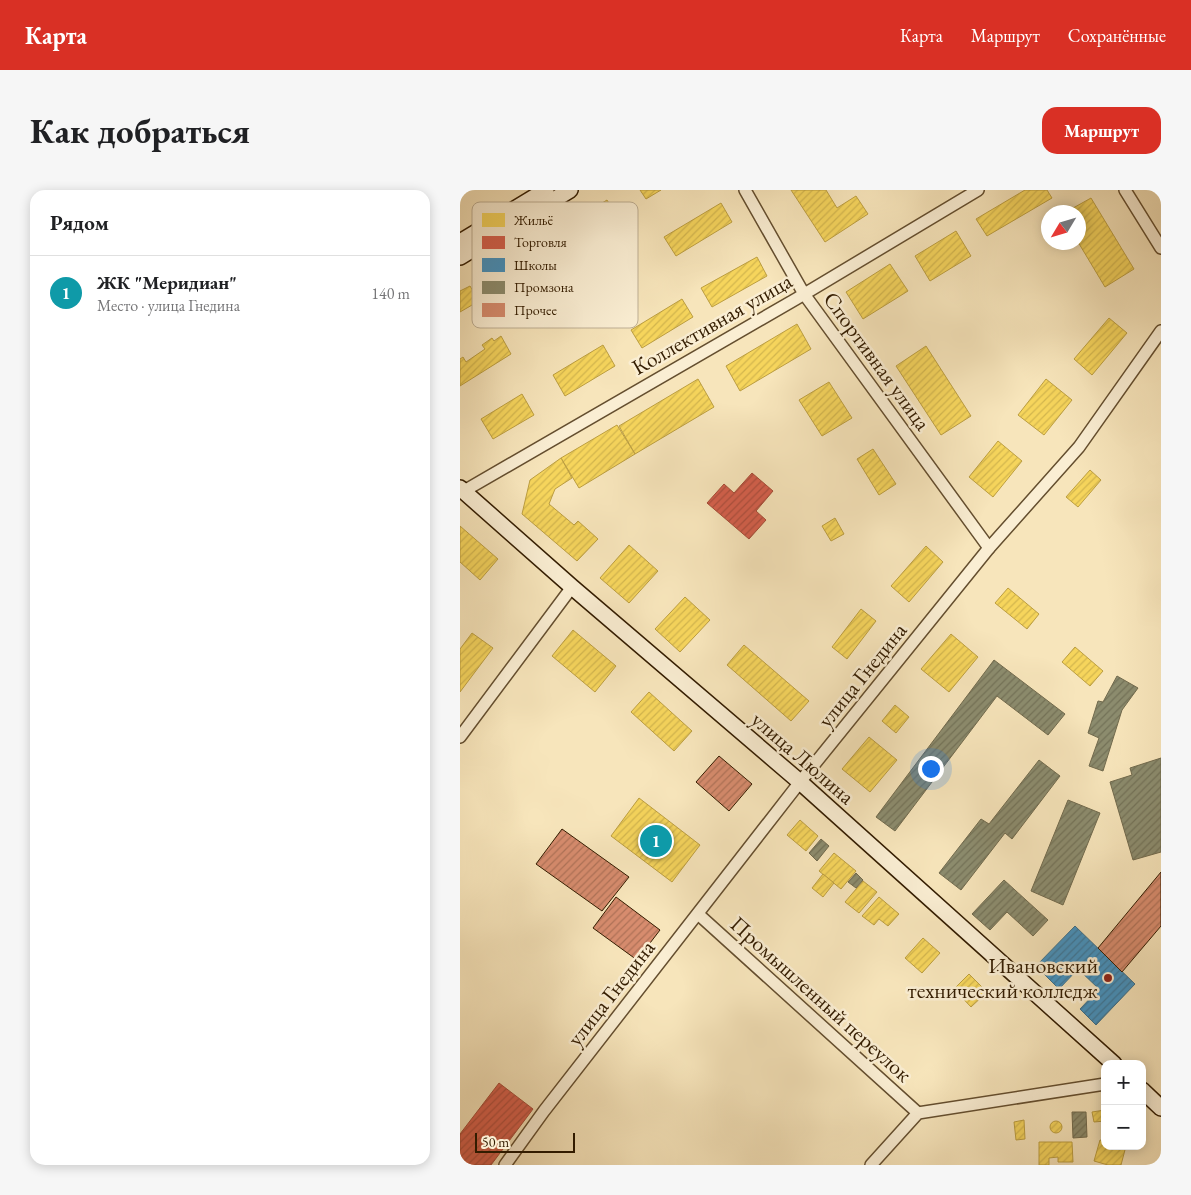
<!DOCTYPE html>
<html lang="ru">
<meta charset="utf-8">
<style>
:root{--surface:#fff;--page:#f6f6f6;--text:#202124;--muted:#757577;--line:#e0e0e0;--accent:#d93025}
body{margin:0;font-family:"EB Garamond",serif;background:var(--page);color:var(--text)}
.controls{position:absolute;right:15px;bottom:15px;display:grid;overflow:hidden;border-radius:10px;box-shadow:0 2px 12px #0003}
.controls button{width:45px;height:45px;display:grid;place-items:center;padding:0;border:0;border-bottom:1px solid var(--line);background:var(--surface);color:var(--text);font:25px sans-serif}
.compass{position:absolute;left:581px;top:15px;width:45px;height:45px;border-radius:50%;background:var(--surface);box-shadow:0 2px 12px #0003;rotate:232deg}
.scale{position:absolute;left:15px;bottom:12px;width:100px;box-sizing:border-box;padding-left:5px;border:2px solid #331c00;border-top:0;font-size:14px;line-height:18px;white-space:nowrap;color:#331c00;-webkit-text-stroke:4px #faeed3;paint-order:stroke}
.you{position:absolute;left:470px;top:578px;width:18px;height:18px;margin:-12px;border:4px solid #fff;border-radius:50%;background:#1a73e8;box-shadow:0 0 0 8px #1a73e833}
.badge{display:grid;place-items:center;width:32px;height:32px;border-radius:50%;background:var(--accent);color:#fff;font-size:16px;font-weight:700}
.pin{position:absolute;translate:-50% -50%;border:2px solid #fff;box-shadow:0 1px 5px #0006}
.list{margin:0;padding:0;list-style:none}
h2{display:flex;justify-content:space-between;align-items:center;height:65px;margin:0;padding:0 20px;font-size:21px}
h2 small{font-size:16px;font-weight:400;color:var(--muted)}
.list li{display:grid;grid-template-columns:32px 1fr auto;gap:15px;align-items:center;box-sizing:border-box;height:75px;padding:0 20px;border-top:1px solid var(--line)}
.list b{display:block;font-size:19px;white-space:nowrap}
.list p{margin:0;font-size:16px;white-space:nowrap;color:var(--muted)}
.list em{font-size:16px;font-style:normal;color:var(--muted)}
.map{position:relative;flex:none;width:701px;height:975px;overflow:hidden;border-radius:15px}
header{display:flex;align-items:center;gap:30px;box-sizing:border-box;height:70px;padding:0 25px;background:var(--accent);color:#fff}
header strong{font-size:24px}
nav{display:flex;gap:28px;margin-inline-start:auto;font-size:18px}
.intro{display:flex;align-items:center;justify-content:space-between;box-sizing:border-box;height:120px;padding:0 30px}
h1{margin:0;font-size:35px}
.button{padding:12px 22px;border-radius:15px;background:var(--accent);color:#fff;font-size:18px;font-weight:700}
main{display:flex;gap:30px;padding:0 30px}
aside{flex:1;background:var(--surface);border-radius:15px;box-shadow:0 2px 12px #0003}
.map>svg:first-child{display:block}
.homes{fill:url(#homes-hatch);stroke:#bc9e40}
.shops{fill:url(#shops-hatch);stroke:#a54c36}
.schools{fill:url(#schools-hatch);stroke:#3e6f88}
.industry{fill:url(#industry-hatch);stroke:#716a4d}
.building{fill:url(#building-hatch);stroke:#331c00}
.lines{fill:none;stroke-linecap:round;stroke-linejoin:round}
.street-casing{stroke:#644e2f;stroke-width:14}
.secondary-casing{stroke:#331c00;stroke-width:18}
.street{stroke:#faeed3;stroke-width:11}
.secondary{stroke:#faeed3;stroke-width:15}
.poi-dot{fill:#8f2418;stroke:#faeed3;stroke-width:2}
.labels{text-anchor:middle;dominant-baseline:central;stroke-width:5;stroke-linejoin:round;paint-order:stroke}
.street-label{font-size:22px;fill:#331c00;stroke:#faeed3}
.poi-label{font-size:22px;fill:#331c00;stroke:#faeed3;text-anchor:end}
.key{fill:#faeed3;stroke:#beaf94;stroke-width:1}
.key-label{font-size:14px;fill:#331c00}
</style>
<header>
<strong>Карта</strong>
<nav><a>Карта</a><a>Маршрут</a><a>Сохранённые</a></nav>
</header>
<div class="intro"><h1>Как добраться</h1><a class="button">Маршрут</a></div>
<main>
<aside>
<h2>Рядом<small></small></h2>
<ul class="list">
<li><span class="badge" style="background:#0f9aa8">1</span><div><b>ЖК &quot;Меридиан&quot;</b><p>Место · улица Гнедина</p></div><em>140 m</em></li>
</ul>
</aside>
<div class="map">
<svg width="701" height="975" viewBox="0 0 701 975">
<defs>
<pattern id="homes-hatch" width="6" height="6" patternUnits="userSpaceOnUse" patternTransform="scale(1.25)"><rect width="6" height="6" fill="#f6d55c"/><path d="M-1 1l2-2M0 6l6-6M5 7l2-2" fill="none" stroke="#d3b64e"/></pattern>
<pattern id="shops-hatch" width="6" height="6" patternUnits="userSpaceOnUse" patternTransform="scale(1.25)"><rect width="6" height="6" fill="#d6604d"/><path d="M-1 1l2-2M0 6l6-6M5 7l2-2" fill="none" stroke="#ae4e3e"/></pattern>
<pattern id="schools-hatch" width="6" height="6" patternUnits="userSpaceOnUse" patternTransform="scale(1.25)"><rect width="6" height="6" fill="#4393c3"/><path d="M-1 1l2-2M0 6l6-6M5 7l2-2" fill="none" stroke="#39779c"/></pattern>
<pattern id="industry-hatch" width="6" height="6" patternUnits="userSpaceOnUse" patternTransform="scale(1.25)"><rect width="6" height="6" fill="#8c8c6e"/><path d="M-1 1l2-2M0 6l6-6M5 7l2-2" fill="none" stroke="#737258"/></pattern>
<pattern id="building-hatch" width="6" height="6" patternUnits="userSpaceOnUse" patternTransform="scale(1.25)"><rect width="6" height="6" fill="#d78c6e"/><path d="M-1 1l2-2M0 6l6-6M5 7l2-2" fill="none" stroke="#af7258"/></pattern>
</defs>
<rect width="100%" height="100%" fill="#f7e5bb"/>
<filter id="stains"><feTurbulence type="fractalNoise" baseFrequency=".004" numOctaves="4"/><feColorMatrix values="0 0 0 0 .2 0 0 0 0 .09 0 0 0 0 .02 0 0 0 .5 -.17"/></filter>
<radialGradient id="worn" r=".72"><stop offset=".6" stop-color="#630" stop-opacity="0"/><stop offset="1" stop-color="#630" stop-opacity=".3"/></radialGradient>
<g class="homes">
<polygon points="180,0 201,0 186,9"/>
<polygon points="331,0 366,0 377,18 396,6 408,24 365,52"/>
<polygon points="565,0 587,0 592,8 527,46 516,29"/>
<polygon points="631,8 674,79 645,97 618,52 618,22 606,22"/>
<polygon points="147,10 159,30 126,51 114,30"/>
<polygon points="261,13 272,32 216,66 204,47"/>
<polygon points="496,41 511,66 470,91 455,66"/>
<polygon points="297,67 307,86 252,117 241,98"/>
<polygon points="430,74 448,101 403,129 386,102"/>
<polygon points="10,96 19,111 0,122 0,101"/>
<polygon points="222,109 233,127 182,158 171,140"/>
<polygon points="649,128 667,143 632,185 614,169"/>
<polygon points="337,134 351,159 280,201 266,176"/>
<polygon points="41,146 51,164 0,196 0,169 3,167 6,172 25,159 22,155 32,148 34,151"/>
<polygon points="143,155 155,176 105,206 93,185"/>
<polygon points="466,156 511,226 481,245 436,176"/>
<polygon points="238,189 254,217 175,264 159,236"/>
<polygon points="586,189 612,210 584,245 558,225"/>
<polygon points="369,192 392,228 362,246 339,210"/>
<polygon points="62,204 74,225 33,249 21,229"/>
<polygon points="157,235 175,264 119,298 101,268"/>
<polygon points="538,251 562,271 533,307 509,287"/>
<polygon points="413,259 436,294 419,305 397,269"/>
<polygon points="101,268 112,288 95,299 89,314 114,335 118,331 138,349 117,371 62,324 70,290"/>
<polygon points="630,280 641,290 618,317 606,307"/>
<polygon points="375,328 384,344 371,351 362,336"/>
<polygon points="0,336 38,369 20,390 0,372"/>
<polygon points="169,355 198,381 169,413 140,388"/>
<polygon points="466,356 483,372 449,412 431,396"/>
<polygon points="548,398 579,424 567,439 535,413"/>
<polygon points="225,407 250,430 220,462 195,439"/>
<polygon points="401,419 416,431 387,469 372,457"/>
<polygon points="113,440 156,476 135,502 92,466"/>
<polygon points="12,443 33,458 0,502 0,459"/>
<polygon points="491,444 518,467 489,502 461,479"/>
<polygon points="284,455 349,511 331,531 267,475"/>
<polygon points="615,457 643,481 630,496 602,472"/>
<polygon points="189,502 232,541 214,561 171,522"/>
<polygon points="435,515 449,527 436,543 422,531"/>
<polygon points="409,547 437,570 410,602 382,579"/>
<polygon points="179,608 240,655 212,692 151,646"/>
<polygon points="340,630 358,646 346,661 327,645"/>
<polygon points="374,663 396,681 381,699 359,681"/>
<polygon points="363,684 374,693 363,707 352,698"/>
<polygon points="403,691 417,702 399,723 385,712"/>
<polygon points="419,707 439,724 428,736 419,729 414,735 402,726"/>
<polygon points="463,748 480,763 462,783 445,768"/>
<polygon points="509,784 527,802 511,817 494,799"/>
<polygon points="645,920 645,931 634,932 632,922"/>
<polygon points="564,930 565,949 556,950 554,932"/>
<circle cx="596" cy="937" r="6"/>
<polygon points="640,950 645,951 645,956 666,956 661,975 648,975 634,971"/>
<polygon points="579,952 612,952 613,972 598,972 598,967 589,968 589,975 579,975"/>
</g>
<g class="shops">
<polygon points="292,283 313,301 296,321 306,330 289,349 247,313 264,294 274,303"/>
<polygon points="39,893 73,919 31,975 0,975 0,944"/>
</g>
<polygon class="schools" points="615,736 675,794 636,835 620,819 639,799 618,779 599,799 576,776"/>
<g class="industry">
<polygon points="534,470 605,524 588,545 537,506 435,641 416,627"/>
<polygon points="657,486 678,498 662,520 643,581 629,576 639,548 628,543 638,511 643,512"/>
<polygon points="701,568 701,662 673,670 650,592 672,585 670,578"/>
<polygon points="579,570 600,586 552,649 545,643 501,700 479,683 521,629 529,634"/>
<polygon points="608,610 640,623 603,715 571,701"/>
<polygon points="361,649 369,656 357,671 349,663"/>
<polygon points="396,683 403,690 396,698 388,692"/>
<polygon points="544,690 588,730 573,746 547,722 530,740 512,724"/>
<polygon points="612,922 626,922 627,947 613,948"/>
</g>
<g class="building">
<polygon points="259,566 292,594 269,621 236,592"/>
<polygon points="102,639 169,687 142,721 76,674"/>
<polygon points="701,682 701,736 662,782 638,758"/>
<polygon points="156,707 200,740 177,770 133,738"/>
</g>
<g class="lines">
<defs>
<g id="street">
<polyline points="285,0 344,104 529,358"/>
<polyline points="665,0 701,58"/>
<polyline points="4,301 336,109 518,0"/>
<polyline points="0,547 112,397"/>
<polyline points="238,724 458,923"/>
<polyline points="45,975 84,921 340,592 529,358 619,257 701,141"/>
<polyline points="411,975 458,923 645,894"/>
</g>
<g id="secondary">
<polyline points="0,52 86,0"/>
<polyline points="0,67 110,0"/>
<polyline points="0,298 112,397 340,592 654,874"/>
<polyline points="682,900 701,918"/>
</g>
</defs>
<use href="#street" class="street-casing"/>
<use href="#secondary" class="secondary-casing"/>
<use href="#street" class="street"/>
<use href="#secondary" class="secondary"/>
</g>
<circle class="poi-dot" cx="648" cy="788" r="5"/>
<g class="labels">
<g class="street-label">
<text transform="translate(252 134) rotate(-30)">Коллективная улица</text>
<text transform="translate(417 171) rotate(54)">Спортивная улица</text>
<text transform="translate(402 485) rotate(-51)">улица Гнедина</text>
<text transform="translate(343 568) rotate(41)">улица Люлина</text>
<text transform="translate(151 803) rotate(-52)">улица Гнедина</text>
<text transform="translate(361 809) rotate(42)">Промышленный переулок</text>
</g>
<g class="poi-label">
<text x="638" y="775">Ивановский<tspan x="638" dy="25">технический колледж</tspan></text>
</g>
</g>
<rect x="12" y="12" width="166" height="126" rx="8" class="key"/>
<rect x="22" y="23" width="23" height="14" fill="#f6d55c"/>
<rect x="22" y="46" width="23" height="13" fill="#d6604d"/>
<rect x="22" y="68" width="23" height="14" fill="#4393c3"/>
<rect x="22" y="91" width="23" height="13" fill="#8c8c6e"/>
<rect x="22" y="113" width="23" height="14" fill="#d78c6e"/>
<g class="key-label">
<text x="54" y="35">Жильё</text>
<text x="54" y="57">Торговля</text>
<text x="54" y="80">Школы</text>
<text x="54" y="102">Промзона</text>
<text x="54" y="125">Прочее</text>
</g>
<rect width="100%" height="100%" filter="url(#stains)"/>
<rect width="100%" height="100%" fill="url(#worn)"/>
</svg>
<div class="controls">
<button>+</button>
<button>−</button>
</div>
<svg class="compass" viewBox="-18 -18 36 36"><path d="M0-13l5 13h-10z" fill="#e53935"/><path d="M0 13l5-13h-10z" fill="#757577"/></svg>
<div class="scale">50 m</div>
<div class="you"></div>
<div class="pin badge" style="left:196px;top:651px;background:#0f9aa8">1</div>
</div>
</main>
